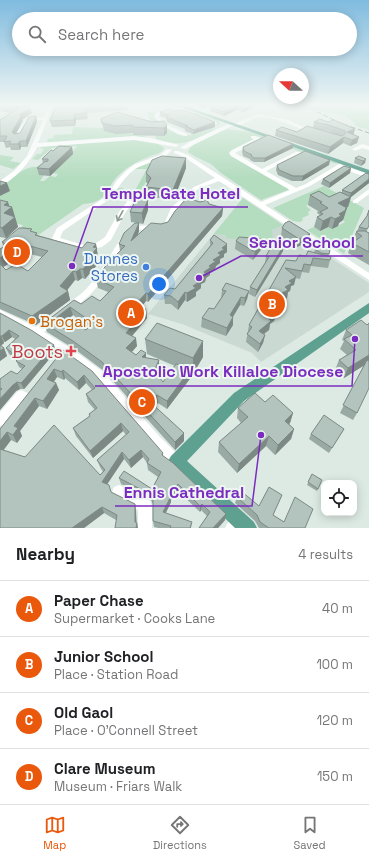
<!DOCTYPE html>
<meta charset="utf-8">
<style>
:root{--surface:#fff;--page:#f6f6f6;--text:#202124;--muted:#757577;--line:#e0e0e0;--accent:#ea580c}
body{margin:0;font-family:"Space Grotesk",sans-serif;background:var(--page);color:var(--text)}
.controls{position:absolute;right:12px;bottom:12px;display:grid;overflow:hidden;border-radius:8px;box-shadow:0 2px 10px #0003}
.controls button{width:36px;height:36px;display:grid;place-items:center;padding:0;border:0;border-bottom:1px solid var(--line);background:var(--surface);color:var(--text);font:20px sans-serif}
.compass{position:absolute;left:273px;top:68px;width:36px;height:36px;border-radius:50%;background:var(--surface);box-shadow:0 2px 10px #0003;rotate:292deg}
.you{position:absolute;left:159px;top:284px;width:14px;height:14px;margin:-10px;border:3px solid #fff;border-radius:50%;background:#1a73e8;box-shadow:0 0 0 6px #1a73e833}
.badge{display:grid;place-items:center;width:26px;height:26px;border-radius:50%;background:var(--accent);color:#fff;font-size:13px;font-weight:700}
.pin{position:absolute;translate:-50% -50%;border:2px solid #fff;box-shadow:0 1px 4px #0006}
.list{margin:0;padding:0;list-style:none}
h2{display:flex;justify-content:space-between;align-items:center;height:52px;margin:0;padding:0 16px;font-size:17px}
h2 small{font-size:13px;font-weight:400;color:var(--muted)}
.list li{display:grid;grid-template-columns:26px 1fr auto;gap:12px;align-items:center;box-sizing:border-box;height:56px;padding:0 16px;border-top:1px solid var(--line)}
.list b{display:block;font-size:15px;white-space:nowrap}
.list p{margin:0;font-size:13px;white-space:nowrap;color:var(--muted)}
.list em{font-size:13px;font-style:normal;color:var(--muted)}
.icon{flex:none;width:22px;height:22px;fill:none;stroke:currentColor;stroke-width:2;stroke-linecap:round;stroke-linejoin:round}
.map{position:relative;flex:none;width:369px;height:528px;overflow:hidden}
.search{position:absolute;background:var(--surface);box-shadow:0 2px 10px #0003;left:12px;right:12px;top:12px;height:44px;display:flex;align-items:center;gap:10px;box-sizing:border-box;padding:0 14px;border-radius:22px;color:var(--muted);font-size:15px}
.sheet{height:276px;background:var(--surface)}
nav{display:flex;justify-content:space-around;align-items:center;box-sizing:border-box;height:56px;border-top:1px solid var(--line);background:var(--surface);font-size:11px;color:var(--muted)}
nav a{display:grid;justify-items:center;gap:2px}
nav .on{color:var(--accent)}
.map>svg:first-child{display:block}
.built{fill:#cbd9d3}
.green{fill:#b4dcbf}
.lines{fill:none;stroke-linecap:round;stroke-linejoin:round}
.minor{fill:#fff;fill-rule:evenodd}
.major{fill:#5fa190;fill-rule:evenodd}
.rail{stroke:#58756d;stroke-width:1;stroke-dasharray:5 2.5;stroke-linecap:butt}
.wall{fill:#99a9a3;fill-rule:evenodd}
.shaded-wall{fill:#7d8984}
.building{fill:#b2c4bd;stroke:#7d8984;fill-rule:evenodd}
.oneway{stroke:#8e9c98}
.shop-dot{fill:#3f7fe0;stroke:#edf6f2;stroke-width:1.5}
.food-dot{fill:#e8710a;stroke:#edf6f2;stroke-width:1.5}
.health-dot{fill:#e0444e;stroke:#edf6f2;stroke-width:1.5}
.labels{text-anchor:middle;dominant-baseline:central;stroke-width:4;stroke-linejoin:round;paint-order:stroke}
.shop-label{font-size:15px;fill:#366cbe;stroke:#edf6f2;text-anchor:end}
.food-label{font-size:15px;fill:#c56008;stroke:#edf6f2;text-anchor:start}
.near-health-label{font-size:18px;fill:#be3a42;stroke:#edf6f2;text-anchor:end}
.leader{fill:none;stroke:#7b2cbf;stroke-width:1.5}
.callout-dot{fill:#7b2cbf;stroke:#edf6f2;stroke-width:1.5}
.callout-label{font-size:16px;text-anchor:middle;font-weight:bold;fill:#7b2cbf;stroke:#edf6f2;stroke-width:4;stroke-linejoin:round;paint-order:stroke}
</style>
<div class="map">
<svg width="369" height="528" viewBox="0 0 369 528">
<rect width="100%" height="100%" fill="#ddeae4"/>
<polygon class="built" points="243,198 284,226 289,228 309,241 310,244 369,283 369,292 261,362 252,353 182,324 148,314"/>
<g class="green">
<path d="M308,105h39l4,4 17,1 -2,-5h3v25l-13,-4c-9,-15 -23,-11 -37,-15 -4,-1 -8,-4 -11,-6z"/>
<path d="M163,109l-8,5v4l23,16 8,2 32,-9 -2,-6 -26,-10h1l27,9 2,3c-4,9 -28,19 -39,20 -8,1 -17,-2 -25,-4l-3,-16 -4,-5 -2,-6h6z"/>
<polygon points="73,127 102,128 128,133 149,135 143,137 46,143 48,142 47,141 48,139 53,138 54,135 72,134"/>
<path d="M227,129l24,3 90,32 -8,-1 -77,-27 -4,1 2,3 -22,10 -2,2 59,36 -1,2 -27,10 -40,-27 -10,-9 -15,-7 -8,-5c2,-10 30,-19 39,-23z"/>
<path d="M132,139l24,4 7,4 1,2c-5,6 -10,5 -16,8 -10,4 -19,9 -27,16 -16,13 -10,29 -38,31l-49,34 -14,-8 3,-5 -14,-3 -9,-12v-14l9,-5 -7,-4c21,-17 22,-23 50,-19l-13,6 5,1 -4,6h4l6,-5 6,1 2,-3 -6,-1 21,-19h-2l6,-8 -25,2 -14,12 -6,-1 5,-5h4l3,-5 -4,-1 1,-1z"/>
<polygon points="0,155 14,157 10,161 21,163 13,169 0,165"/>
<polygon points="153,162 153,169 135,202 132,201 130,198 116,191 116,188 122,188 133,194 147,169 133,169 145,163"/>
<polygon points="324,186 364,208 344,254 307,230 314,227 320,231 328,227 332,229 345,222 335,213 347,206 316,201 306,206 311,210 308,212 309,215 302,218 303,220 300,222 293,221 273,208"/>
<polygon points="243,198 283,225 272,230 273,241 247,238 246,243 236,242 236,239 226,238 226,235 214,234"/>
</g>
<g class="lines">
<g class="minor">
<path d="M49,105h4l-15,38 96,-7 16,2 29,7 -3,2 -5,-1 -37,-6 -97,7c-6,14 -22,33 -37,39v-5l15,-11 12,-14 16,-36 -14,1 -9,17h-4l-1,-1 10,-17 2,-1 17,-2z"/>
<path d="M173,105h5l-19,10 -1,2 12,9 17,8v2c-11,0 -26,-12 -33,-19l1,-4z"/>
<polygon points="213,105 222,108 220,109 213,107 201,113 197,112"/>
<polygon points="184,110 188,110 217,123 213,124 184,112"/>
<path d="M258,114l30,6 27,12 -5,1c-13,-6 -36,-17 -51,-16 -8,0 -18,12 -25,8l-49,24 -5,-1 9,-6 41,-19 4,1z"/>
<path d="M251,136h4l7,3 -27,14 27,16 34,-17h4v2l-34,17 30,17 10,-4 33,-20 30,10v4l-29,-10 -30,18 -45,19 104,68v7l-150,-99 -21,8 -22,21 -4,13 -5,6 -32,1c-21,25 -29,55 -57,75 -4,3 -7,7 -13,5l-1,-2 1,-2c7,-6 16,-11 22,-18 17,-18 27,-42 43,-62l32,-1 3,-3 6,-14 23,-21 21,-9 -31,-21 -10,-4v-2h4l10,4 73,47 29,-12 -59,-34 -2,-3 3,-3 22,-11 -3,-1z"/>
<polygon points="362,144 369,146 369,150 362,148 355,151 352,149"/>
<path d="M167,149l5,1c-10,12 -25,12 -37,19 -8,6 -14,14 -19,22l14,6 3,5 -8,11 -14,27 -9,7 -15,3 -33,-8 -2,-4 5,-10 50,-32 10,-16 10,-10 8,-6 25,-9zM114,195l11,4 2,3 -8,10 -14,25 -9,6 -9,3 -27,-8 3,-7 48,-33z"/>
<polygon points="369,189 369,194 357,203 353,203 353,201"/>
<path d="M0,310l36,17c6,-4 13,-12 20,-9l2,2 -14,12 31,19 28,21 57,65 20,20 2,4 -2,4 -4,2 -4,-2 -20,-20 -57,-67 -28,-21 -33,-22 -34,-18z"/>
<polygon points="21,390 30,394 32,398 30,402 26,403 22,402 4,425 0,426 0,412 17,392"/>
<polygon points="119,485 150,501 152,506 152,528 138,528 138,510 114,497 112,492 114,487"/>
<path d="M240,514l5,2 2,5 -5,7h-17c3,-7 8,-11 15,-14z"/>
</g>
<g class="major">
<polygon points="175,105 182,105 369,170 369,174"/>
<polygon points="369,303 369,313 244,401 187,461 254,522 257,528 235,528 171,466 168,461 171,456 234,393"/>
</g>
<polyline class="rail" points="303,105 340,123 369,133"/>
</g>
<g class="wall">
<polygon points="0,105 31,105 26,107 32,113 23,119 23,120 16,134 20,133 36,116 37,122 27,147 21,147 20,150 11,150 10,147 6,148 4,142 0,142 0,120 11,113 0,111"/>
<polygon points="56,105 127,105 128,110 87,113 88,119 76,120 75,126 52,127 50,121"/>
<polygon points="197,105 211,105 202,108 197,106"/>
<polygon points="217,105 237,105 226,107"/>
<polygon points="240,105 252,108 243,112 237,110 224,116 210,111 210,107 227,108"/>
<polygon points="175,111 215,122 215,127 193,134 185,131 185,129 167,122 166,118 160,116 160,112"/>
<polygon points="101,119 152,122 164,121 167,133 164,136 133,135 133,133 116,134 104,131"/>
<path d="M314,122l41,7 -2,5 6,3 -2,6 -7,3 -7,-3 -15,11 -53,-18 1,-6 21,2 16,-4zM316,129l12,2 7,3z"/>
<polygon points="293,144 293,148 264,162 254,162 250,160 250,159 243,156 242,152 243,147"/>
<polygon points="72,147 73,154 50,176 39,175 37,168 43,163 42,159"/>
<polygon points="359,156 365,163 361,166 354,163 355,158"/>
<polygon points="186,158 186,168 174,199 147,197 146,187 148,184 146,182 146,173"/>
<polygon points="330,160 329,165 302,181 292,181 278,175 276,170 277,165"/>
<polygon points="351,168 350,173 329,188 321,184 323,179"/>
<polygon points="369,174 369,183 351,197 348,207 346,207 347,208 343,220 339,223 338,226 332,229 328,227 320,231 314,227 317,217 319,216 320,215 317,213 318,211 308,205 310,195 329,197 342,192 342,190"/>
<polygon points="0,200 8,202 9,206 12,207 18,227 6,238 0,237"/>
<path d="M148,200v10l-5,14 -4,-1v8l-1,3 23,-10 7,-2 41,-18 14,4 -1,8 -74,86 -2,-1 -5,6 5,2 1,9 -15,18 5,10 -5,6 4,3 10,3 13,2v9l-2,5 6,8 12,-16 -28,-12 -2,-15 58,18 -10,17 -1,-1v3l-25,33 -9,-6 -4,3 30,35 -9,9 -71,-79 -28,-21 -29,-18 -3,-9 30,-23 7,4 19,-3 8,-9 -10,-4 -2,-9 6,-5 -1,-2 19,-21 -1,-7 19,-21 -7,-1 -1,-10zM73,315l16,12 -3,3 -21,-1 -5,-3z"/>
<polygon points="369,210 367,232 369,233 369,265 348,253 356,232 357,231 359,227 367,216"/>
<polygon points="282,228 310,234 308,242 297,247 281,236"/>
<path d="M33,232l4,1v2l45,13 14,-4 2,13 -2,3 1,5 -12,14 -3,-1 -4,3 -3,-1 -8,10 1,1 2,9 -34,25 -36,-16v-60l4,-2 -2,-5zM26,253l16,4 -14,14 -22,-1 -3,-3z"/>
<polygon points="264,239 263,247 253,260 235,249 236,241"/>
<polygon points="210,240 227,252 224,254 224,257 220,259 220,263 216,266 215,269 210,273 210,275 206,278 205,282 201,284 201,288 196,292 196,296 187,302 185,300 178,310 171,304 165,304 164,295 175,289 210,246"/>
<polygon points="284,245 283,251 255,297 249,294 250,287 265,263 266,256"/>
<polygon points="315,249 330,250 328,257 330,260 328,268 311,266 309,273 302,272 300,279 295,278 294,285 291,286 290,291 288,292 287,298 283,300 282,305 280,307 278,313 276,315 274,321 270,324 269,330 264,334 265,335 263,343 258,352 246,342 249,325 286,260 296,261 314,252"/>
<polygon points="222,290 249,291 247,299 244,306 240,305 233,317 233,325 226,336 201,327 202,318 214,309 221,298"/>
<polygon points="0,313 56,351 27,386 24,389 20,389 16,391 0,410 0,379 17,374 22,369 19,367 16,360 9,354 6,348 15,339 12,337 5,342 4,342 4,343 1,346 4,348 7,356 0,361"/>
<polygon points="369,323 369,361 357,413 353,420 340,413 364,365 344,378 335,370 339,360 347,355 340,349 344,341 342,340 346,330 367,325"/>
<path d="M63,350l100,103v3l62,64 -7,8h-19l8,-12 -6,-6 -1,2 -22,-21 -7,9v2l-5,11 26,9 -1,6h-33l-4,-1 -1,-6v-17l-2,-4 -30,-16 -2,-6 33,11 6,-12 -10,-7 -1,-7 -4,-6 -12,11 -7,-9 -17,25 4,8 24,12 1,7 1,12 -21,-3 -12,-7 -20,15h-84v-99zM57,377l7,3 1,-2 14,12 7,-7 6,7 -6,4 2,8 7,8 -6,4 1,2 -17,12 3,8 17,22 30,-27 3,4 -29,25 3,7 3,5 -3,3 -75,-18 -22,-7 8,-10 6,3 5,-7 -2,-5 19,-25 8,3 12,-19 -3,-7 -2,-1z"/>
<polygon points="265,402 293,413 290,423 289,424 294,429 291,439 275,455 266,446 237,473 218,452 219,442 241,423 237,418 238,408"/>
<polygon points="344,429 329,453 309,439 311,434"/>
<polygon points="312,474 318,489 317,491 307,485"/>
<polygon points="282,495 273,515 284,522 305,528 259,528 255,521 235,503 237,497 259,506"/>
</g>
<g class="shaded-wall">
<polygon points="18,105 31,105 15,113 14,107"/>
<polygon points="202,105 211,105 202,108"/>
<polygon points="226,105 237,105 226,107"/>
<polygon points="252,105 252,108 243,112 244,108"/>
<polygon points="238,106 237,110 224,116 224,112"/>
<polygon points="30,108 32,113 23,119 23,120 14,137 12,132 19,115"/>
<polygon points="75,114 76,120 75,126 74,120"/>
<polygon points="36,116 37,122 27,147 26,141"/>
<polygon points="215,122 215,127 193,134 194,130"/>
<polygon points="167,125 167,133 164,136 164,128"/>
<polygon points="355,129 353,136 347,132"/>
<polygon points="344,137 343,143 328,154 330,147"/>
<polygon points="359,137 357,143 350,146 352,140"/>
<polygon points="20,141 21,147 20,150 18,144"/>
<polygon points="293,144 293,148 264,162 265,158"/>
<polygon points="72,147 73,154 50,176 49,169"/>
<polygon points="186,158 186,168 174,199 173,190"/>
<polygon points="366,159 365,163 361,166 363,161"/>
<polygon points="330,160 329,165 302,181 303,176"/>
<polygon points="351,168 350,173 329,188 330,183"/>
<polygon points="369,179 369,183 351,197 348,207 335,213 338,203 349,198 351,193"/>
<polygon points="7,183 10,191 0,196 0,186"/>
<polygon points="148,200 148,210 143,224 142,213"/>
<polygon points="8,202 10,209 12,207 18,227 6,238 2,228 4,205"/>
<polygon points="223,208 222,216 148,302 148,294"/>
<polygon points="347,208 343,220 339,223 338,226 332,229 335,219 339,214 345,209"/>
<polygon points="331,217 328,227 320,231 323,221"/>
<polygon points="139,223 139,231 132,249 131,241"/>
<polygon points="310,234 308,242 297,247 299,239"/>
<polygon points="264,239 263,247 253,260 255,252"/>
<polygon points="23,244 26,253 0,269 0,258"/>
<polygon points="96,244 98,257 96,260 97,265 85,279 83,269 91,255 93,247"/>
<polygon points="227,244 227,252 224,254 224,257 220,259 220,263 216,266 215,269 210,273 210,275 206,278 205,282 201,284 201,288 196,292 196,296 187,302 187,293 222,248"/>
<polygon points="284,245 283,251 255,297 257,290"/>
<polygon points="80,269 82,278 78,281 76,272"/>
<polygon points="73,271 75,280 65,293 68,291 70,300 36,325 32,316 60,286"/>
<polygon points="296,277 294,285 291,286 290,291 288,292 287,298 283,300 282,305 280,307 278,313 276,315 274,321 270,324 269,330 257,339 259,331 269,319 285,287 289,281"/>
<polygon points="249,291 247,299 244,306 245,298"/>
<polygon points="185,292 185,300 178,310 178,302"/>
<polygon points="146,293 146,301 136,314 135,305"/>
<polygon points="241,297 240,305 229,323 230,315"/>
<polygon points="70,307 73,315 55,330 52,321"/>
<polygon points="146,309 147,318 127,342 126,333"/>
<polygon points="233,317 233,325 226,336 227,328"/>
<polygon points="9,330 12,337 5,342 2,336"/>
<polygon points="265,335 263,343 258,352 260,344"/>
<polygon points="0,336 1,336 4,343 0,346"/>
<polygon points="136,338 137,346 127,357 126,348"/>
<polygon points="203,341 203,357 193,374 193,358"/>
<polygon points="54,345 56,351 24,389 21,383"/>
<polygon points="4,348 7,356 0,361 0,351"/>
<polygon points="146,353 146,362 142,357"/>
<polygon points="369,355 369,361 368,363 344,378 348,368"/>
<polygon points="159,360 159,369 155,379 154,371"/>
<polygon points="192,367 192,376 167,409 167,401"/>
<polygon points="54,369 57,377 50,387 47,379"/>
<polygon points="63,370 65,378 64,380 62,372"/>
<polygon points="84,375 86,383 79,390 77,382"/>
<polygon points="17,382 20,389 16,391 0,410 0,399 13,385"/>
<polygon points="56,383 59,390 47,409 43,401"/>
<polygon points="157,395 158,403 150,410 149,401"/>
<polygon points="35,398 39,406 20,431 22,436 17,443 13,435 14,426"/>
<polygon points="293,413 290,423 282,431 285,421"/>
<polygon points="121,423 123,431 93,458 90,451"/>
<polygon points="294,429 291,439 275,455 278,445"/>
<polygon points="7,432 11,440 0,455 0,441"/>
<polygon points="184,433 184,441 175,450 175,442"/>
<polygon points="269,436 266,446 237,473 239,464"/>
<polygon points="141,450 143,457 131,468 129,460"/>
<polygon points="122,452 124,459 104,489 102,482"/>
<polygon points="178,484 178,491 171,500 171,502 163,518 163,512 169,495"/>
<polygon points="135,504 136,511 136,525 137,523 138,528 136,528 135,522"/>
<polygon points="202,504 201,510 200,512 200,506"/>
<polygon points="102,507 104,513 84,528 72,528"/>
<polygon points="226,514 225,520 218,528 213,528"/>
</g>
<g class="building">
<polygon points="0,105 18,105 14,107"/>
<polygon points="56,105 124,105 83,107 87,113 75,114 74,120 50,121"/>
<polygon points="240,105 252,105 244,108 238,106 224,112 210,107 213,106 227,108"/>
<polygon points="20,107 30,108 19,115 22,115 12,132 14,134 20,133 29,117 36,116 26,141 20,141 18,144 9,144 11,141 4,142 7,136 0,136 0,120"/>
<polygon points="168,109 175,111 179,110 187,111 215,122 194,130 185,126 188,126 166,117 169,115 160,112"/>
<polygon points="117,112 152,122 164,121 167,125 164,128 133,127 132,125 115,126 102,123 101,119"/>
<polygon points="320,119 328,122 334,120 355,129 347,132 359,137 352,140 344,137 330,147 276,130 282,127 297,132 307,126 342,136 346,133 345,131 329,125 314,122"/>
<polygon points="268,135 293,144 265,158 254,158 251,156 252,155 244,151 243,147"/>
<polygon points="59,146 72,147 49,169 37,168 44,162 48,161 48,159 42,159 51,150 53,151"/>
<polygon points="305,151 330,160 303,176 293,176 279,170 277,165"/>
<polygon points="162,156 186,158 173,190 146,187 151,178 146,173 152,160"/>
<polygon points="359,156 366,159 363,161 355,158"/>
<polygon points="344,166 351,168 330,183 323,179"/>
<polygon points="366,173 369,174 369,179 351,193 342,190"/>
<polygon points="0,181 7,183 0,186"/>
<polygon points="319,191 329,197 340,192 351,197 338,203 347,208 345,209 346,210 339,214 341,216 335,219 331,217 323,221 317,217 323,214 320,212 328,208 320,203 322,202 310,195"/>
<path d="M187,198l13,4 7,-2 2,4 14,4 -75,86 -2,-1 -11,12 11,4 -20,24 10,5 -10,10 10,7 5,-5 5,3 -4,4 17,3 -5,11 9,11 13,-18 16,3 -25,34 -10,-6 -8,6 35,32 -9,9 -73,-80 -29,-21 -29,-18 30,-23 7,4 11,-8 8,5 14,-14 -18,-8 6,-6 -1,-1 7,-9 17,-17 -6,-2 5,-11 11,-10h4l-8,18 20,-18 10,1 7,-2 7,-11zM70,307l23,16 -7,7 -13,-8 -8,7 -13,-8z"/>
<polygon points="136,199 148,200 142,213 130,212"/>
<polygon points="0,200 8,202 4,205 12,207 4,213 15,217 2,228 0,227"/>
<polygon points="369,210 369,226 367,229 359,227 367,216"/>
<polygon points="289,221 310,234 299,239 282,228 285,223"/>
<polygon points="19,228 24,228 32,229 30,231 37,233 35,235 82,248 87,242 96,244 93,247 97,248 91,255 95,256 83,269 80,269 76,272 73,271 60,286 68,291 32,316 0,302 0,264 6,270 16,264 28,271 48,251 23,244 0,258 0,249 7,245 2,242"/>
<polygon points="358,231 365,231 369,233 369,252 352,243 362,236 356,232"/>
<polygon points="214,235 227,244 222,248 225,249 218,253 221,255 213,260 216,261 209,266 211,267 204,272 206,273 199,278 202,280 193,286 196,288 187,293 185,292 178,302 171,296 164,295 170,288 175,289 213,243 210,240"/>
<polygon points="239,237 264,239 255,252 236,241"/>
<polygon points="274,242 284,245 257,290 250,287 269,257 266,256"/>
<polygon points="317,245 324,246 330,250 329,254 321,253 315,249"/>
<polygon points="308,251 331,257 330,260 313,258 311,265 304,264 302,271 285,268 296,277 289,281 292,283 285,287 288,290 280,294 284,297 276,302 280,305 273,310 276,313 269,319 271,321 259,331 265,335 260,344 247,334 252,327 249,325 286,260 296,261 299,255 306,256"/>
<polygon points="226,283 249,291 245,298 241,297 230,315 233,317 227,328 202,318 209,308 214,309 226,291 222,290"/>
<polygon points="0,313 31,330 54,345 24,380 21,383 17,382 13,385 0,399 0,390 2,389 0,388 0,379 11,371 17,374 25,366 16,361 19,358 6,348 19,336 9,330 2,336 0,336"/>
<polygon points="361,320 367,325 369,323 369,355 348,368 339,360 356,350 344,339 352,335 346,330"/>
<polygon points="157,323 203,341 193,358 145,339"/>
<polygon points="0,345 4,348 0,351"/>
<polygon points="63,350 92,371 163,453 162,455 173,463 226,514 213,528 199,528 210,512 202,504 200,506 178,484 169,495 171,496 163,512 192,522 190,528 170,528 171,526 153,521 153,499 150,494 119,478 124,471 152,489 161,472 147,463 149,459 141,450 129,460 122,452 102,482 109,485 111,492 135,504 135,522 137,523 136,528 115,528 117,515 102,507 72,528 0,528 0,449 25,457 54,425 100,475 105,470 97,460 129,432 121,423 90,451 73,428 90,416 89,414 97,408 86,394 95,388 84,375 77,382 63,370 62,372 54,369 47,379 56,383 43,401 35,398 14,426 18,428 13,435 7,432 0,441 0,429"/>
<polygon points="367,360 369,361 369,388 357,413 343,405"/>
<polygon points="255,393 265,402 273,395 293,413 285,421 294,429 278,445 269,436 239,464 219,442 248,417 238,408"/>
<polygon points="324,415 344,429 332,448 311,434"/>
<polygon points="312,474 322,480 318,489 308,482"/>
<polygon points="269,487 282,495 273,515 284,522 295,497 313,509 305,528 269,528 260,522 257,515 237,497 241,491 259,506"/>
</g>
<defs><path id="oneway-shaft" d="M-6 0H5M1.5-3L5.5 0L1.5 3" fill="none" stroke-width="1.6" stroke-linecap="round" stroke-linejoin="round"/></defs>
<use class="oneway" href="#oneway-shaft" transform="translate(120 216) rotate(119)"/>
<linearGradient id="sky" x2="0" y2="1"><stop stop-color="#7fbbdf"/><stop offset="0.59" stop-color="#f0f6f3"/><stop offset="1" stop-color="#f0f6f3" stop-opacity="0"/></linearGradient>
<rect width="369" height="178" fill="url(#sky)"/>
<circle class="shop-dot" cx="146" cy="267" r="4"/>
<circle class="food-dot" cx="32" cy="321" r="4"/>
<path class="health-dot" d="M69 345h4v4h4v4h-4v4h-4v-4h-4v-4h4z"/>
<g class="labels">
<g class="shop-label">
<text x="138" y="258">Dunnes<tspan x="138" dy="17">Stores</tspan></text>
</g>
<g class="food-label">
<text x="40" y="321">Brogan’s</text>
</g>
<g class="near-health-label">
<text x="63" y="351">Boots</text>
</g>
</g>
<path class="leader" d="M72 266L93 207H248M199 278L241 256H363M355 339L352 386H95M261 435L252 506H115"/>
<g class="callout-dot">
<circle cx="72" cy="266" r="4"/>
<circle cx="199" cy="278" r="4"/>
<circle cx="355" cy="339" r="4"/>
<circle cx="261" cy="435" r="4"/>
</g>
<g class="callout-label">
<text x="171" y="199">Temple Gate Hotel</text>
<text x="302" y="248">Senior School</text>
<text x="223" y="377">Apostolic Work Killaloe Diocese</text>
<text x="184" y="498">Ennis Cathedral</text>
</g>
</svg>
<div class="controls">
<button><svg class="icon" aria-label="locate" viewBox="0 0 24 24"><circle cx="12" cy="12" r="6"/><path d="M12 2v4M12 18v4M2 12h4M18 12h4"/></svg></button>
</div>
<svg class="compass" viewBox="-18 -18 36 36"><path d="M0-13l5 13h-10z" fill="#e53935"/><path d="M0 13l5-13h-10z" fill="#757577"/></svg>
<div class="you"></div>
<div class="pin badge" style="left:131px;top:313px">A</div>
<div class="pin badge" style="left:272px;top:304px">B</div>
<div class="pin badge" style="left:142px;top:402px">C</div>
<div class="pin badge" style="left:17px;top:252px">D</div>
<div class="search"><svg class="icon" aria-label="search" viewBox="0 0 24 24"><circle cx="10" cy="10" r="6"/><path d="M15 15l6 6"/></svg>Search here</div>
</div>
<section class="sheet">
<h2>Nearby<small>4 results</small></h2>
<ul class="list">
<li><span class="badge">A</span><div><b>Paper Chase</b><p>Supermarket · Cooks Lane</p></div><em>40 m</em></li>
<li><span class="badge">B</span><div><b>Junior School</b><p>Place · Station Road</p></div><em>100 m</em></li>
<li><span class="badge">C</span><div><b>Old Gaol</b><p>Place · O'Connell Street</p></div><em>120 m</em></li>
<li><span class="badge">D</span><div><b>Clare Museum</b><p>Museum · Friars Walk</p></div><em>150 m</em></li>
</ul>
</section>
<nav>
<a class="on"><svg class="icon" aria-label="map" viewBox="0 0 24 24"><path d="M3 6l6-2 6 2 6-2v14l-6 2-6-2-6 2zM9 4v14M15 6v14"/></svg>Map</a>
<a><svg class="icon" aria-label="directions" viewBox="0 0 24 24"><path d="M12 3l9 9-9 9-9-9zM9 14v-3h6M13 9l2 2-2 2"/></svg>Directions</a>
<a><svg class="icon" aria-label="saved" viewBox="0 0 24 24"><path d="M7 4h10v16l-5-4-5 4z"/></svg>Saved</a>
</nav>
